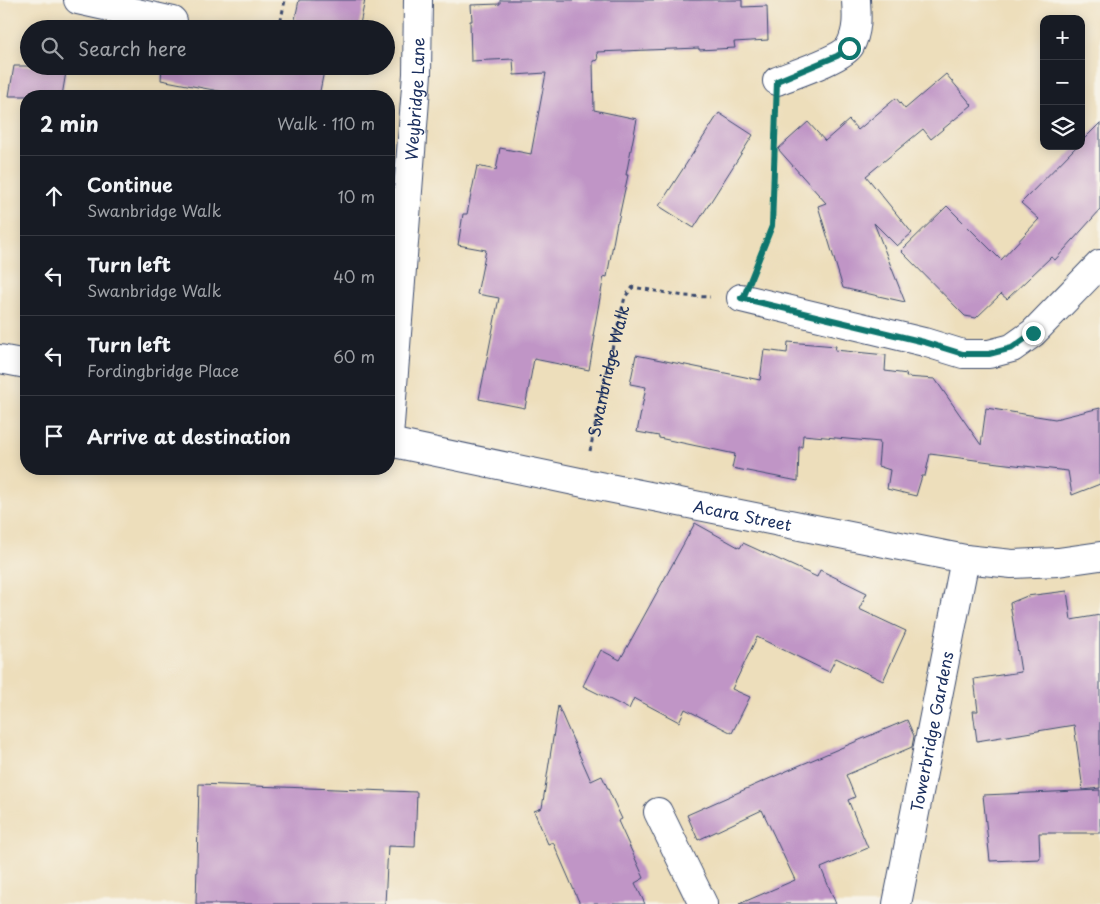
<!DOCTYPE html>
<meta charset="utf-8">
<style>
:root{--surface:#171b24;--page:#242831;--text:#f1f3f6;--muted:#9ea1a6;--line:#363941}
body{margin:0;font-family:"Playpen Sans",sans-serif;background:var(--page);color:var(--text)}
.controls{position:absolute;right:15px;top:15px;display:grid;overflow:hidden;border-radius:10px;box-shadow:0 2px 12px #0003}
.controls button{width:45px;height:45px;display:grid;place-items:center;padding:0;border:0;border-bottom:1px solid var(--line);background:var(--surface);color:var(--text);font:25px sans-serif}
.stop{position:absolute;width:15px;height:15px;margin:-11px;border:4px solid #0f766e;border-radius:50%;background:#fff}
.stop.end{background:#0f766e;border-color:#fff;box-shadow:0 1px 5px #0008}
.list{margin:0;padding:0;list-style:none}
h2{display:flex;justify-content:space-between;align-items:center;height:65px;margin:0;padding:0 20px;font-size:21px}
h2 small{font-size:16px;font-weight:400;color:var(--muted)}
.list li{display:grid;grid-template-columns:32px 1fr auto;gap:15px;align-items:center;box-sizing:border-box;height:80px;padding:0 20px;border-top:1px solid var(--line)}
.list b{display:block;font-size:19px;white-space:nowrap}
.list p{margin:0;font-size:16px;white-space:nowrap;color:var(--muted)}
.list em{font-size:16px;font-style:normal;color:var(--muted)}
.icon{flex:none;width:28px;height:28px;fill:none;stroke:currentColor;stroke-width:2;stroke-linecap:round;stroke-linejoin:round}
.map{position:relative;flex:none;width:1100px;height:904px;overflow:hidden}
.search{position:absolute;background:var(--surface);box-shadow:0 2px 12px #0003;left:20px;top:20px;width:375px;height:55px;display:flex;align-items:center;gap:12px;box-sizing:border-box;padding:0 18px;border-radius:28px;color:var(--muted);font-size:19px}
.panel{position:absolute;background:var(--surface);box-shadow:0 2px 12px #0003;left:20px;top:90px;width:375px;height:385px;border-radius:20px}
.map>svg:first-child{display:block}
.building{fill:#c095c6}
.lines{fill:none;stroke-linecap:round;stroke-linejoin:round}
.minor-casing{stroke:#3a496c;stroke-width:30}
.path{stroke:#3a496c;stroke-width:3;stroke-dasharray:4 4;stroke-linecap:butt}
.minor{stroke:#fff;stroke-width:28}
.route{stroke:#0f766e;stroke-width:6}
.labels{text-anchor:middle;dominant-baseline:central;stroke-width:5;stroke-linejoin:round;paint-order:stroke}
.street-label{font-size:16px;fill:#1b2f5e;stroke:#f7f3e8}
</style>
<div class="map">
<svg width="1100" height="904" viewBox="0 0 1100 904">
<rect width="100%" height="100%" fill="#f7f3e8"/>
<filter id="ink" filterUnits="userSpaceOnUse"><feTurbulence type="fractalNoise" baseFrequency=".02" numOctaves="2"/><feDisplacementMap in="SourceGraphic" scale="10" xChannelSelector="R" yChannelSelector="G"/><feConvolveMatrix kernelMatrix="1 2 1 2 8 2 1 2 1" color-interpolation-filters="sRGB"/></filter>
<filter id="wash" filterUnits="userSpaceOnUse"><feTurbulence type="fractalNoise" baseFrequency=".0096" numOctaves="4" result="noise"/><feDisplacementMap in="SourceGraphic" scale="20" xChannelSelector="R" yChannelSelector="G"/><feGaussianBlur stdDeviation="1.12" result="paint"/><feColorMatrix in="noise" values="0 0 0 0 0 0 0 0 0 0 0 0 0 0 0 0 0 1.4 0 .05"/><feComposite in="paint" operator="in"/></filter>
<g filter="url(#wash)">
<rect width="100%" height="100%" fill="#eddebb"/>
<g id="blocks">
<g class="building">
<polygon points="299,0 365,0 359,29 293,29"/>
<polygon points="500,0 742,0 742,7 767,6 768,40 734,42 735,48 699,50 699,48 597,52 598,60 593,61 594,110 637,119 626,175 628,175 618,222 617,222 607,277 604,276 593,336 595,336 589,370 534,359 525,408 479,399 499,298 477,294 486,250 458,245 463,214 467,214 477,166 496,170 500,148 531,154 546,73 514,75 513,59 471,61 470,21 472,21 471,5 500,4"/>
<polygon points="14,66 67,66 62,96 9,96"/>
<polygon points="162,66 325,66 319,96 245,96 161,80"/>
<polygon points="946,74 972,105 931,139 923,129 866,176 912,233 897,246 874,223 905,302 843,288 818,206 826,203 778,149 808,122 825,141 849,120 858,130 896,98 905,109"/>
<polygon points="719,113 753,135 694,228 659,206"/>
<polygon points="1100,123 1100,210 1055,260 1051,257 1007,299 1001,294 976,318 965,316 901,251 947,206 1001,260 1039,219 1021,203 1077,146 1081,146 1081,142"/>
<polygon points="788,342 836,346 835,350 886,355 885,371 907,374 906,377 935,379 981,445 986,408 1055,419 1100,408 1100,484 1072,495 1068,471 998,463 930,454 925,476 922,476 916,496 887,489 890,470 878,466 880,442 803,435 802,447 799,447 798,481 732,468 735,454 659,438 659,436 637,432 646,387 630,384 636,355 760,380 764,350 787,353"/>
<polygon points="695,523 740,548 743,543 817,577 820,570 867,593 859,609 906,631 883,681 836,658 829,672 757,637 732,689 750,697 732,733 685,709 679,722 634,698 629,709 583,686 601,650 620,660"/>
<polygon points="1067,591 1071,620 1100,615 1100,788 1083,790 1074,725 977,741 973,711 978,711 974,679 1021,672 1010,603 1027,596"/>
<polygon points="558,706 591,781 602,776 622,819 618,821 644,878 635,883 645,904 580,904 553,842 548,844 534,811 542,808"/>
<polygon points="907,720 914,736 912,747 846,775 855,797 848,800 868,848 821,868 836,904 739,904 795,880 762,810 698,840 687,815 798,766"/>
<polygon points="199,784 417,792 415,847 388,846 385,904 196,904"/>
<polygon points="1100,790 1100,833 1039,833 1040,859 990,861 983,795"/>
</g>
</g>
</g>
<g filter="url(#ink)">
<use href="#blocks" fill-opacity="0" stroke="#3a496c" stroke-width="1"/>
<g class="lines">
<defs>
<g id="minor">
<polyline points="78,0 173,21"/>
<path d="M777,81c15,-6 66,-23 73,-35 8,-15 7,-30 6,-46"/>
<polyline points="741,298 924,342 963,354 989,354 1012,348 1033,333 1100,264"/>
<polyline points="0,359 26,364"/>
<path id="s2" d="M389,437l28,-363 1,-74"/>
<path id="s3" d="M389,442l195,41 381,76 47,5 46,-2 42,-6"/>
<polyline points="658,812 703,904"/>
<path id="s4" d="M897,904l68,-345"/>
</g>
</defs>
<use href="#minor" class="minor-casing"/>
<g class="path">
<polyline points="279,29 285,0"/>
<polyline points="755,269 772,226 776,111"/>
<path id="s1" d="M590,451l15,-74 20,-80 8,-10 51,9 26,1"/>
</g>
<use href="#minor" class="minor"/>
</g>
</g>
<g class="lines" filter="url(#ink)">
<polyline class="route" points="849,48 837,56 777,81 772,226 744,296 741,298 924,342 963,354 989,354 1012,348 1033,333"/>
</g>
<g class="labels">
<g class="street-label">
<text stroke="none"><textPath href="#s2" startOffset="339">Weybridge Lane</textPath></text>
<text stroke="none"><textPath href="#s1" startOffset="82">Swanbridge Walk</textPath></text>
<text stroke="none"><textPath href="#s3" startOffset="361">Acara Street</textPath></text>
<text stroke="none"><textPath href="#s4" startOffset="176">Towerbridge Gardens</textPath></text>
</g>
</g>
</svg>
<div class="controls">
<button>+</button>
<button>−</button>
<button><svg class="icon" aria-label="layers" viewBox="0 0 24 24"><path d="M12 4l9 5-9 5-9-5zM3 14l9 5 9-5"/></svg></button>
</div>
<div class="stop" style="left:849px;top:48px"></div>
<div class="stop end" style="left:1033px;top:333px"></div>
<div class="search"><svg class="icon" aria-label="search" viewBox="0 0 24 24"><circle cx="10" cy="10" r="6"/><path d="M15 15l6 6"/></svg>Search here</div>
<section class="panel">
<h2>2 min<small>Walk · 110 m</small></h2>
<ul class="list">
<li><svg class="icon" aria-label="ahead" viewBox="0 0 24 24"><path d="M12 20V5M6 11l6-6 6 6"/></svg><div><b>Continue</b><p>Swanbridge Walk</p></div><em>10 m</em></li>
<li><svg class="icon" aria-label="left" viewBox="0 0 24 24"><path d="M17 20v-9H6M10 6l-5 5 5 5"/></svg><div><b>Turn left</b><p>Swanbridge Walk</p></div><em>40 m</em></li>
<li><svg class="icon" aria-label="left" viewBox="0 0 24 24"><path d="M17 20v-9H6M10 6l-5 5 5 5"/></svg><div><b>Turn left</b><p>Fordingbridge Place</p></div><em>60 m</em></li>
<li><svg class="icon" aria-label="arrive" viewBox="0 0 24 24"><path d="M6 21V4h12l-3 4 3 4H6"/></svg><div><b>Arrive at destination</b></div></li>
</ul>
</section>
</div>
